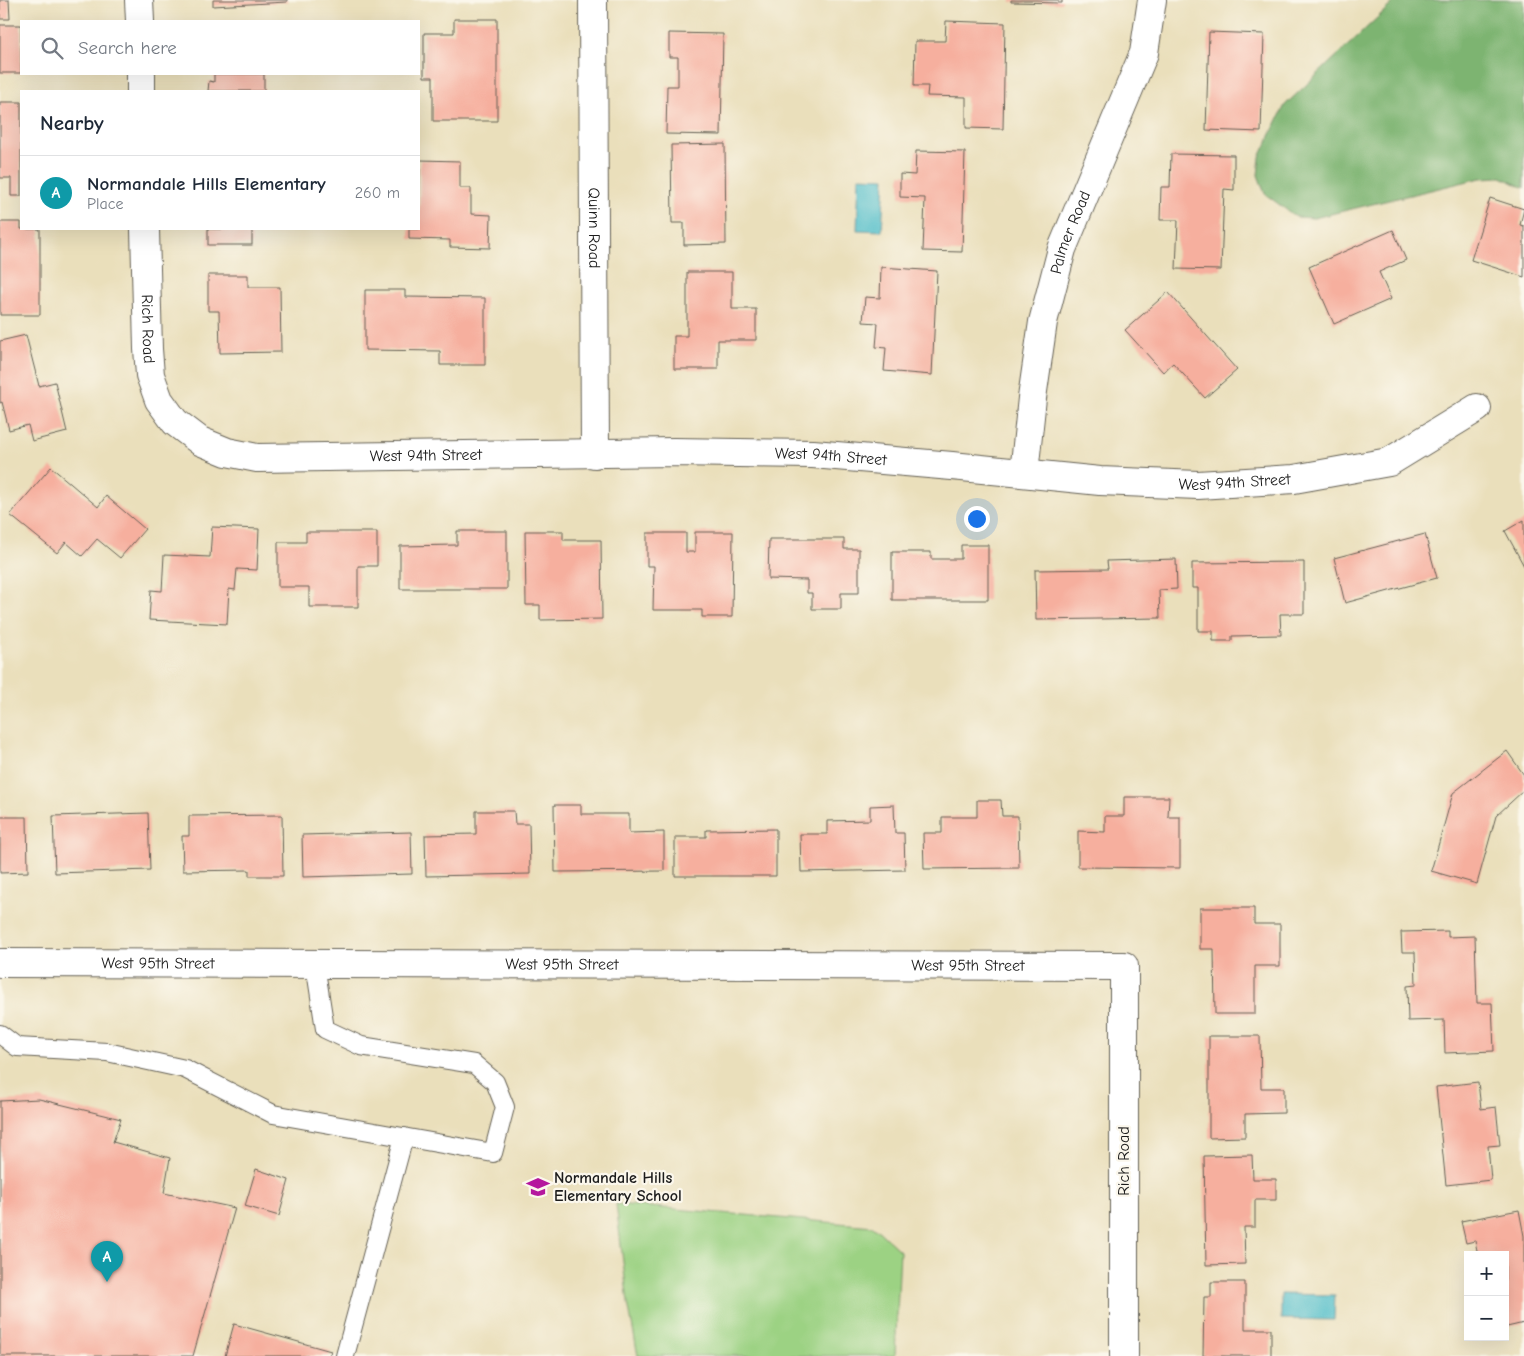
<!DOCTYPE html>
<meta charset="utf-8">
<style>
:root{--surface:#fff;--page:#f6f6f7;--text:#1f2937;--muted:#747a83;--line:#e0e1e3;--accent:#d93025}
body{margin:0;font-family:"Comic Neue",sans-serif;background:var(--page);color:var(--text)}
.controls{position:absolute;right:15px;bottom:15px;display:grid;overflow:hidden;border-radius:0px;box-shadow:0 5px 20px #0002}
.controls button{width:45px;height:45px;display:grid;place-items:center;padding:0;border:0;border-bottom:1px solid var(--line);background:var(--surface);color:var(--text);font:25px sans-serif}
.you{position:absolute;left:976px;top:518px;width:18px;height:18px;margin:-12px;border:4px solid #fff;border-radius:50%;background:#1a73e8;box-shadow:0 0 0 8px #1a73e833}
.badge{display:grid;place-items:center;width:32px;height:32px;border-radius:50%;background:var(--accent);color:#fff;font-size:16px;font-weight:700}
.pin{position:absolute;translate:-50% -41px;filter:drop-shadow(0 1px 2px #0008)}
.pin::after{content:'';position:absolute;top:26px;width:18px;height:15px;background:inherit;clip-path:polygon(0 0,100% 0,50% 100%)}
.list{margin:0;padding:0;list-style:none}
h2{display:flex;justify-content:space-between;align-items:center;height:65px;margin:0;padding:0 20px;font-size:21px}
h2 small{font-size:16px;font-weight:400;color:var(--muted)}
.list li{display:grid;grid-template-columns:32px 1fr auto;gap:15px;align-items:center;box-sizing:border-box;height:75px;padding:0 20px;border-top:1px solid var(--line)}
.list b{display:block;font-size:19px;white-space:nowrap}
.list p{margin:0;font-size:16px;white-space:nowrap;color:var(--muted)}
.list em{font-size:16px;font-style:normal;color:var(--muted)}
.icon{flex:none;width:28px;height:28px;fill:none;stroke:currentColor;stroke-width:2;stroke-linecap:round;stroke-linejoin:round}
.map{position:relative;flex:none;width:1524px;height:1356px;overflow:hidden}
.search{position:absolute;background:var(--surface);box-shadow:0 5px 20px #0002;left:20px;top:20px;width:400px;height:55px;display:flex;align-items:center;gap:12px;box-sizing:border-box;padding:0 18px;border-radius:0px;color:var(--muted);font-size:19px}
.panel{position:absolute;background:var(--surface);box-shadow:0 5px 20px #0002;left:20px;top:90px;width:400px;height:140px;border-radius:0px}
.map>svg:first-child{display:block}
.green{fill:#9cd283;stroke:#5c7750}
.forest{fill:#7db471;stroke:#4c6846}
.water{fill:#51bec9;stroke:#366d72}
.building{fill:#f6af9e}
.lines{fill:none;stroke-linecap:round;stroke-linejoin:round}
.lane-casing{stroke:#646054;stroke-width:20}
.street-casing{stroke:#646054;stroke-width:30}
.lane{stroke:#fff;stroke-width:18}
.street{stroke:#fff;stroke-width:28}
.labels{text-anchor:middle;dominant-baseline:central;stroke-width:4.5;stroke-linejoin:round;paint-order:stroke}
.street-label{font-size:16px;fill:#1c1c1c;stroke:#fbf7ec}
.poi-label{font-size:16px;font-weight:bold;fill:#1c1c1c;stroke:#fbf7ec;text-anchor:start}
</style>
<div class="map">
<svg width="1524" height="1356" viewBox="0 0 1524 1356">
<rect width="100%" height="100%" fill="#fbf7ec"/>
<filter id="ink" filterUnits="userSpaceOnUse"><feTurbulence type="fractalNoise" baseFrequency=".02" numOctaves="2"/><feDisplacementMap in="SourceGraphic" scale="10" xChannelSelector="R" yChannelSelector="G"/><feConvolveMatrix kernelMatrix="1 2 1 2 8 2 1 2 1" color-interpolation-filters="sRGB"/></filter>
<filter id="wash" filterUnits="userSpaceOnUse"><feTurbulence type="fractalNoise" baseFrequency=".0096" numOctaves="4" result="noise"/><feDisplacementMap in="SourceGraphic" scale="20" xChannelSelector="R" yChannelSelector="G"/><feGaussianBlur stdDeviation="1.12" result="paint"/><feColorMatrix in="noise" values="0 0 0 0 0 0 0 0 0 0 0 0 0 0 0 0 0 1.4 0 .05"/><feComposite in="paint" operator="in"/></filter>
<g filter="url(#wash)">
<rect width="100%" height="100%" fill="#eadfbb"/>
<polygon class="green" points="616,1204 873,1226 900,1251 895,1356 638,1356 628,1303"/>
<polygon class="forest" points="1396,0 1524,0 1524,188 1501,177 1481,178 1314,218 1296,217 1265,194 1258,175 1260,157 1285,105"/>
<g class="water">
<polygon points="859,177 885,178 882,231 857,230"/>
<polygon points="1281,1294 1335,1295 1334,1320 1281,1319"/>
</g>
<g id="blocks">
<g class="building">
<polygon points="0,0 9,0 10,19 0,19"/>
<polygon points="213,0 287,0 287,2 213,6"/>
<polygon points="1011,0 1062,0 1062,3 1011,2"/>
<polygon points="454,19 497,19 497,121 433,121 433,77 424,77 424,33 454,33"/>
<polygon points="946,21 1005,23 1003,129 966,128 966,97 927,96 928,86 914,86 915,41 945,41"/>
<rect x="0" y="25" width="21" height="48"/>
<polygon points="1209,32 1264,34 1261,132 1206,130"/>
<polygon points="669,33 723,34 721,135 666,134 667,86 678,86 678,57 669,57"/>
<polygon points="214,74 264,74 264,91 208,91 209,81 214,82"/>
<polygon points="0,102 21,102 21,196 11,196 11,178 0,178"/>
<polygon points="725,144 726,244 684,245 684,223 672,223 671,145"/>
<polygon points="916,151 965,152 962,252 923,251 925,198 900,197 900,174 915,175"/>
<polygon points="1171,154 1234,155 1234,190 1224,189 1221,270 1176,269 1178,220 1160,220 1161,187 1170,187"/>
<polygon points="420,160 460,161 460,188 471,188 471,214 491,215 490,248 450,247 450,240 409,239 409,229 419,229"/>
<polygon points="1490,198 1524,209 1520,225 1524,226 1524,277 1471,260"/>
<polygon points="0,222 21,222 21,229 40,229 40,315 0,315"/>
<rect x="208" y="229" width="44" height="16"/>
<polygon points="1393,230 1406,260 1379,272 1391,299 1334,324 1309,267"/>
<polygon points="881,267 937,271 932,375 884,371 886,348 876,347 878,323 863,322 865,297 880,298"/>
<polygon points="687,272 732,272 732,309 756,309 756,340 718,340 718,369 674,369 674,336 687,336"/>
<polygon points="208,275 248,275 248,287 280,287 281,352 220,353 219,311 208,311"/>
<polygon points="365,290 405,290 405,297 485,298 485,365 440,365 440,351 365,350"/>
<polygon points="1168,292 1237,370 1205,398 1173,363 1163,372 1125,330"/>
<polygon points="26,335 39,386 55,382 67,432 32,441 28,425 9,430 2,402 0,403 0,341"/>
<polygon points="51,467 98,507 106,496 145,529 120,558 97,539 82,556 66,542 57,553 10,515"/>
<polygon points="1524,520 1524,566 1505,531"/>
<polygon points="212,527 259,529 257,570 237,569 235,590 229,589 227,624 149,620 151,590 162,591 164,555 210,557"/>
<polygon points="457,531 507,531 507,589 400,589 400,546 457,545"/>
<polygon points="525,531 563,531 563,540 601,540 602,619 540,620 540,605 526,605"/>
<polygon points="306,532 377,532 377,566 358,566 358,607 309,607 309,587 278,587 278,542 306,542"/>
<polygon points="695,532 733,532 732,617 702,617 702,610 653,610 654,566 647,566 647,533 686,533 686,552 695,552"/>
<polygon points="1425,534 1437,578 1345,603 1334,558"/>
<polygon points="769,539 844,539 844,549 859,549 859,593 841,593 841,609 812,609 812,593 807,593 807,580 768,579"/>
<polygon points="961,545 988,545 988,600 892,600 892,552 931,552 931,559 961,559"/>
<polygon points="1176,559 1177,589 1159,590 1160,618 1036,620 1035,570 1108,569 1107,561"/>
<polygon points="1304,562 1304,614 1280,614 1281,635 1232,636 1232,641 1213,641 1213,631 1198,631 1198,588 1192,588 1192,563"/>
<polygon points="1507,751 1524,775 1524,790 1496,816 1477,884 1431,871 1453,793"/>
<polygon points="1124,797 1169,797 1168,817 1180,817 1180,868 1078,867 1078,831 1105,832 1105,816 1124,816"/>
<polygon points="977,800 1001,800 1002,816 1018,816 1019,868 924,869 923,833 942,833 942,817 977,817"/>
<polygon points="554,805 581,805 581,814 629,814 629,833 664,832 664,871 555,872"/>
<polygon points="894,805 895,833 904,833 905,870 801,872 800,834 827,834 827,821 870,820 870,806"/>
<polygon points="476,811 514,811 515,824 529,824 530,874 426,876 425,835 476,834"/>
<polygon points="148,813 150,870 55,873 53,816"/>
<polygon points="282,815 283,876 249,876 249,870 183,871 182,836 189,836 189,816"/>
<polygon points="0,817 27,817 28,872 0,873"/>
<polygon points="776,829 776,876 675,876 675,837 706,837 706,830"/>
<polygon points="411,832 412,874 303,877 302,835"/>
<polygon points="1200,908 1254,908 1254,924 1280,924 1280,966 1255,966 1255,1014 1215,1014 1214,949 1200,949"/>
<polygon points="1448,931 1448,937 1475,936 1477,1003 1492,1003 1494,1051 1445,1053 1444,1020 1408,1021 1407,986 1416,985 1415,952 1402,952 1401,932"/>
<polygon points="1209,1036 1260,1036 1261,1088 1284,1088 1284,1113 1245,1114 1245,1137 1209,1138"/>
<polygon points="1478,1082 1481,1109 1496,1107 1500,1145 1488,1146 1491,1180 1446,1185 1436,1087"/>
<polygon points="39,1099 121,1119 113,1142 170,1158 164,1193 235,1208 193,1356 0,1356 0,1101"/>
<polygon points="1252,1155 1253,1179 1276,1179 1276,1200 1255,1200 1255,1227 1244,1227 1245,1264 1206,1265 1204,1156"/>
<polygon points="256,1169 289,1180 279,1216 245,1206"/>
<polygon points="1519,1210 1524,1236 1524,1323 1507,1327 1505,1317 1505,1255 1478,1255 1475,1241 1466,1243 1461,1221"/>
<polygon points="1211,1282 1245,1282 1245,1329 1271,1329 1271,1356 1203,1356 1204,1297 1211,1297"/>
<polygon points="234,1324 331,1351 329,1356 225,1356"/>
</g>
</g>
</g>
<g filter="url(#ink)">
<use href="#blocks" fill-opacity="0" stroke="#646054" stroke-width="1"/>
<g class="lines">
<defs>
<g id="lane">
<polyline points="0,1034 17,1047 107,1052 185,1069 273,1114 493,1153 505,1107 495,1082 474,1064 361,1046 325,1029 315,964"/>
<polyline points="345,1356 404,1137"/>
</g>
<g id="street">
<polyline points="139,0 140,21"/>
<path id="s1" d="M593,0l2,454"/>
<polyline points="141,74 141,91"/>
<path id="s2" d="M145,229l3,120 2,26 9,25 16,22 25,19 27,11 30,6 417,-6 139,2 139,12 148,15 98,4 96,-6 95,-17 88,-54"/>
<path id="s3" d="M1024,473l8,-75 11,-76 19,-73 82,-196 8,-53"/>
<path id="s4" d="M0,963l1124,3v390"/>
</g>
</defs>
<use href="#lane" class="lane-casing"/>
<use href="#street" class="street-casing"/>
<use href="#lane" class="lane"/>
<use href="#street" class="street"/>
</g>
</g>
<defs>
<symbol id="school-bare" viewBox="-9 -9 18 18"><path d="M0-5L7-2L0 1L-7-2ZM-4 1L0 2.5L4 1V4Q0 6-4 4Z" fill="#b5179e" stroke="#fbf7ec" stroke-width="2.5" paint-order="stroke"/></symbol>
</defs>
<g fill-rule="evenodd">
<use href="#school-bare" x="522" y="1171" width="32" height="32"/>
</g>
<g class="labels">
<g class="street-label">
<text stroke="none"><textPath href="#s1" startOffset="228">Quinn Road</textPath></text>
<text stroke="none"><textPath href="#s3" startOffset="246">Palmer Road</textPath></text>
<text stroke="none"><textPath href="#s2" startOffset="100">Rich Road</textPath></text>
<text stroke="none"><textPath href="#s2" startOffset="460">West 94th Street</textPath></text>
<text stroke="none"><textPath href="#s2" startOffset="865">West 94th Street</textPath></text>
<text stroke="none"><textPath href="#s2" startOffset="1270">West 94th Street</textPath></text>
<text stroke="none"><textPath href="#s4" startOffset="158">West 95th Street</textPath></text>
<text stroke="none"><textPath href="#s4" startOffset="562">West 95th Street</textPath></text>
<text stroke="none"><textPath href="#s4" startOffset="968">West 95th Street</textPath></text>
<text transform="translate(1124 1161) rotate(-90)">Rich Road</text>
</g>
<g class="poi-label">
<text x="554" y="1178">Normandale Hills<tspan x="554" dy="18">Elementary School</tspan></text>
</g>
</g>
</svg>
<div class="controls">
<button>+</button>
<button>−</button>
</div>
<div class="you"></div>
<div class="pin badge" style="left:107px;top:1282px;background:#0f9aa8">A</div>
<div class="search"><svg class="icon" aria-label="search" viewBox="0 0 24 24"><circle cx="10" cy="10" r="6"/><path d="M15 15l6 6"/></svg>Search here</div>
<section class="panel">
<h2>Nearby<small></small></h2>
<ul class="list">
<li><span class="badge" style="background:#0f9aa8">A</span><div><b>Normandale Hills Elementary</b><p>Place</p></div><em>260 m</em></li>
</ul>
</section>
</div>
